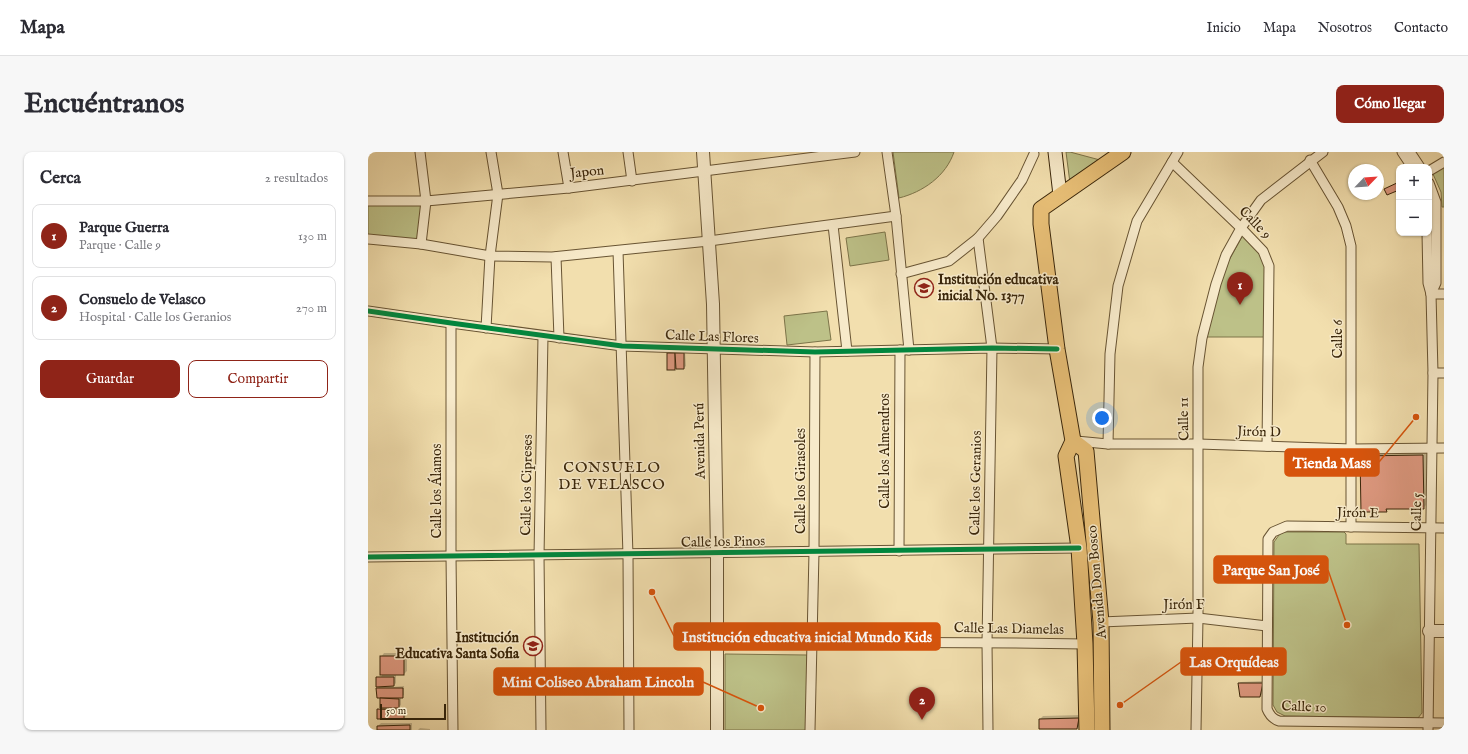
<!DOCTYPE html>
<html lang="es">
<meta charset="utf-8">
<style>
:root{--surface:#fff;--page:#f7f7f7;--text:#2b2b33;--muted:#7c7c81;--line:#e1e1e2;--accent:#8f2418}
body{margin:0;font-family:"IM FELL English",serif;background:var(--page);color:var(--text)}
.controls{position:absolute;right:12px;top:12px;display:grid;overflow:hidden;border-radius:8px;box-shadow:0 1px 3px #0004}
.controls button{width:36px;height:36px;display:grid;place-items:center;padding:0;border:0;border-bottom:1px solid var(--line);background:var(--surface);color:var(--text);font:20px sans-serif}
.compass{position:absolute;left:980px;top:12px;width:36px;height:36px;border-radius:50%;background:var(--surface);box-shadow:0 1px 3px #0004;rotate:65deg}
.scale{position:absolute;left:12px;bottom:10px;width:66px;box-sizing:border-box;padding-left:4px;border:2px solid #3a260a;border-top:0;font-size:11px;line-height:14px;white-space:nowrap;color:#3a260a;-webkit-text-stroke:3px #f7eaca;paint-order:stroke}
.you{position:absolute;left:734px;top:266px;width:14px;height:14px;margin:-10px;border:3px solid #fff;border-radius:50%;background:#1a73e8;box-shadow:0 0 0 6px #1a73e833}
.badge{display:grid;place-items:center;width:26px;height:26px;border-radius:50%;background:var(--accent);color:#fff;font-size:13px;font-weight:700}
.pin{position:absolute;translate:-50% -33px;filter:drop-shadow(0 1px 2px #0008)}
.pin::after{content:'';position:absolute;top:21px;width:14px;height:12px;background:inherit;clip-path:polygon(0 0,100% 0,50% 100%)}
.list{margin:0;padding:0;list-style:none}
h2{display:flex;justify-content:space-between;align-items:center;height:52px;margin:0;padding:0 16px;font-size:17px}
h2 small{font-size:13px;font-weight:400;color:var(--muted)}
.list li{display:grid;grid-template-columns:26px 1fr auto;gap:12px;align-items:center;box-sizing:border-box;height:64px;margin:0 8px 8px;padding:0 8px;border:1px solid var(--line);border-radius:8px}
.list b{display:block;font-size:15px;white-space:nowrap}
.list p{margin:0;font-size:13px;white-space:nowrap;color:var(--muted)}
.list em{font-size:13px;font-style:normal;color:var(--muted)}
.actions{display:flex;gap:8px;padding:12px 16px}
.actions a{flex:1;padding:9px 0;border:1px solid var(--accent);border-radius:8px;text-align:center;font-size:14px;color:var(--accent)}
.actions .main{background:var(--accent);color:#fff}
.map{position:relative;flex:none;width:1076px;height:578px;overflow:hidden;border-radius:8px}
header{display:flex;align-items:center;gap:24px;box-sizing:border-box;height:56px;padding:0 20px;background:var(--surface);border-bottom:1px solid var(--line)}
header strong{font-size:19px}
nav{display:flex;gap:22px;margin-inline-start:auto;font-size:14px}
.intro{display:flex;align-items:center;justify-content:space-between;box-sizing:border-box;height:96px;padding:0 24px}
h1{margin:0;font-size:28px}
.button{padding:10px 18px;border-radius:8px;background:var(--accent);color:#fff;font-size:14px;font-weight:700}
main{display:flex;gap:24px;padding:0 24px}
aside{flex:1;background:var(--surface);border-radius:8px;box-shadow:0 1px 3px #0004}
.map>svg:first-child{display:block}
.green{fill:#bdc188;stroke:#7c7449}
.shadow{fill:#0003}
.building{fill:#dd987f;stroke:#3a260a}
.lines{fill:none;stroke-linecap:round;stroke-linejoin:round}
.minor-casing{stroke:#685433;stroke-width:11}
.tertiary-casing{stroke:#685433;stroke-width:14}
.secondary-casing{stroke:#3a260a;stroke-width:15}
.primary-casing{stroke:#3a260a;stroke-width:17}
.minor{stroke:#f7eaca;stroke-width:9}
.tertiary{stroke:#f7eaca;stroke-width:12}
.secondary{stroke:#f7eaca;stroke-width:13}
.primary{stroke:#e9c077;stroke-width:15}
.cycleway-casing{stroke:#f7eaca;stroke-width:8}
.cycleway{stroke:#00873e;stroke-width:5}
.labels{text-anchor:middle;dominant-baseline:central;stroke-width:3;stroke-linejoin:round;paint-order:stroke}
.street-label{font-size:14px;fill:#3a260a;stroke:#f7eaca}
.poi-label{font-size:14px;font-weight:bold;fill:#3a260a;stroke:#f7eaca;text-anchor:start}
.neighbourhood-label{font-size:15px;letter-spacing:1px;fill:#3a260a;stroke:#f7eaca}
.leader{fill:none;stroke:#d7540c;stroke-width:1.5}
.callout-dot{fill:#d7540c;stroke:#f7eaca;stroke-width:1.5}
.callout{fill:#d7540c;stroke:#d7540c;stroke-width:1.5}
.callout-label{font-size:15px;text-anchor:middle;font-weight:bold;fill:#fff}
</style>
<header>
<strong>Mapa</strong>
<nav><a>Inicio</a><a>Mapa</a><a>Nosotros</a><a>Contacto</a></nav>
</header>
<div class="intro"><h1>Encuéntranos</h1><a class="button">Cómo llegar</a></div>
<main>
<aside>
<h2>Cerca<small>2 resultados</small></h2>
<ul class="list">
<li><span class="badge">1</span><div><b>Parque Guerra</b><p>Parque · Calle 9</p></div><em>130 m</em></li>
<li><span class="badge">2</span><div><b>Consuelo de Velasco</b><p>Hospital · Calle los Geranios</p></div><em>270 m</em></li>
</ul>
<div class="actions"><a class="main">Guardar</a><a>Compartir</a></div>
</aside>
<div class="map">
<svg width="1076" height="578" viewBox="0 0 1076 578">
<rect width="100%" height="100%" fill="#f2dfae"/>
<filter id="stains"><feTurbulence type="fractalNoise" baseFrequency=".005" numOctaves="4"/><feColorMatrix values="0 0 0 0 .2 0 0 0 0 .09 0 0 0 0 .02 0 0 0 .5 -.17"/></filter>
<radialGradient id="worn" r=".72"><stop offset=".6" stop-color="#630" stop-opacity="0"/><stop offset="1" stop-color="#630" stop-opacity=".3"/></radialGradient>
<g class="green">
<path d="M525,0h61c-8,24 -31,40 -55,46z"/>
<polygon points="698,0 702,0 732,8 702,31"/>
<polygon points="1076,15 1076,55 1074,55 1073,40 1065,22"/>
<polygon points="55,50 52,90 0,85 0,51"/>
<polygon points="517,80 521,108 482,114 478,86"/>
<polygon points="875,83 899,110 896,185 839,185 854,121"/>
<polygon points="459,159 463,188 419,193 416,164"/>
<polygon points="915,380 976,380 978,382 978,392 1051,392 1054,561 1050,566 917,564 909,560 905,553 906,390 911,383"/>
<polygon points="357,502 439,503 439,578 357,578"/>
</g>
<g class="shadow">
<polygon points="317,199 318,214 316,216 300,217 300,202 302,200"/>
<polygon points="1059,299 1060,351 1055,356 1022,356 1018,359 993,304 998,300"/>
<polygon points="16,501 39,501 39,519 36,522 28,522 28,531 25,535 36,534 36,543 33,545 33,553 30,556 38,556 38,564 36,566 10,558 13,556 13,545 9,537 12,534 9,526 14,524 13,505"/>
<polygon points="897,529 894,542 892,544 871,531 873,530"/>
<polygon points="713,563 712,573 709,576 672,567 675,564"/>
<polygon points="13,571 44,571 44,578 10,578 10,574"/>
<polygon points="52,576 62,577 62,578 50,578"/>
</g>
<g class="building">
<polygon points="1031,30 1031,38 1019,43 1016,37"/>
<rect x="299" y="201" width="8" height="17"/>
<polygon points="307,201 316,201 316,217 308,217"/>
<polygon points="1055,303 1056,357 1018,357 1019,360 993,360 992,304"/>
<rect x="12" y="504" width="24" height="19"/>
<polygon points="8,525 26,525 26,534 8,535"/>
<polygon points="870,531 895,531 892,545 872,545"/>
<polygon points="8,536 35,536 35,546 9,546"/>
<polygon points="12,546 31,547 31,556 12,556"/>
<polygon points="9,557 36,558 36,567 9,567"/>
<polygon points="711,566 709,577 671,577 671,567"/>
<polygon points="42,573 42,578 9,578 9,574"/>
</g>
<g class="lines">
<defs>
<g id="minor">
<polyline points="52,0 58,49 53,92"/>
<polyline points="195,0 201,36"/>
<polyline points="260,0 264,29"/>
<polyline points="519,0 528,64 541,198"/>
<polyline points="1034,0 1044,15"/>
<polyline points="1042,0 1052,15"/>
<polyline points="942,8 970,55 978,74 983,94 983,375"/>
<polyline points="804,10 873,76 895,99 901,114 899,294"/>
<polyline points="1061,19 1076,10"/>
<polyline points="1061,31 1068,50 1068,131 1063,142"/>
<polyline points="0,49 58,49 201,36 487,0"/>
<polyline points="465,73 479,199"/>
<polyline points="1059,81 1060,131 1063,142 1065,221 1060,578"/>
<polyline points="610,86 624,196 619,491 620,578"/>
<polyline points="0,87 53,92 122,104 184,105 341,89 528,64"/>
<polyline points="250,99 260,403 261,578"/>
<polyline points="188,105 191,186"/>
<polyline points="533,122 581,109 610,86 629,64 654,28 666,2"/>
<polyline points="1063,142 1076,142"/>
<polyline points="0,159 83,171 254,194 447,200 624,196 689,197"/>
<polyline points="83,171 83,404 85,578"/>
<polyline points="118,176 122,104 130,42 123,0"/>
<polyline points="1065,221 1076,221"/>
<polyline points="708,289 740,292 831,292 984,297 1076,296"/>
<polyline points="740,292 742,202 750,134 769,69 810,0"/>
<path d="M1076,376l-157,-2 -14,6 -5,7 -1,170c3,7 6,10 12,12l165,2"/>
<polyline points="531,399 532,198"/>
<polyline points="0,405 711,396"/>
<polyline points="733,470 830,466 899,474"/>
<path d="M348,493c123,-3 246,-3 369,-1"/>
<polyline points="173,578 171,404 175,184"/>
<polyline points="442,578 446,400 447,200"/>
<polyline points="828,578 830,466 830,215 834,186 848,132 858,103 873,76 893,48 955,0"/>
</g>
<g id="tertiary">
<polyline points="335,0 345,152 349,402 349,578"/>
<polyline points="1061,479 1076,479"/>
</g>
<polyline id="secondary" points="687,0 692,43"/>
<g id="primary">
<polyline points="705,289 718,299 733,470 734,578"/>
<polyline points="719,578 717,492 711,396 698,304 705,289 689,197 673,72 673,57 755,0"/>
</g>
</defs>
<use href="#minor" class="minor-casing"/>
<use href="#tertiary" class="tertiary-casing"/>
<use href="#secondary" class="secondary-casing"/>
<use href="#primary" class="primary-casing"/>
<use href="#minor" class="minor"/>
<use href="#tertiary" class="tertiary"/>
<use href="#secondary" class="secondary"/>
<use href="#primary" class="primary"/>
<defs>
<g id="cycleway">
<polyline points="0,159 83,171 254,194 447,200 624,196 689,197"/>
<polyline points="0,405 711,396"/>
</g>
</defs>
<use href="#cycleway" class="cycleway-casing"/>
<use href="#cycleway" class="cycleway"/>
</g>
<defs>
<symbol id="school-ring" viewBox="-11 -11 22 22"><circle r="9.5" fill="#f7eaca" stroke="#8f2418" stroke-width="1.5"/><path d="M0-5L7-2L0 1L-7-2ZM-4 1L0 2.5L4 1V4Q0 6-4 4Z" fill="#8f2418"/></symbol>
</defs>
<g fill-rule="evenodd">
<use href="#school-ring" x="545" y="125" width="22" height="22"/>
<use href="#school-ring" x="154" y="483" width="22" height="22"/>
</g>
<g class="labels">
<g class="street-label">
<text transform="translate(219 20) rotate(-6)">Japon</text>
<text transform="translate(887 71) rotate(46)">Calle 9</text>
<text transform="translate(344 185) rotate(2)">Calle Las Flores</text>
<text transform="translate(970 187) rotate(-90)">Calle 6</text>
<text transform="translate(816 267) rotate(-91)">Calle 11</text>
<text transform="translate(891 280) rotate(2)">Jirón D</text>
<text transform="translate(332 289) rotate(-91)">Avenida Perú</text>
<text transform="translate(517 299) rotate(-90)">Calle los Almendros</text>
<text transform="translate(433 329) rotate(-90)">Calle los Girasoles</text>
<text transform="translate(608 331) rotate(-89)">Calle los Geranios</text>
<text transform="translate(159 333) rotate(-89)">Calle los Cipreses</text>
<text transform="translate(69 339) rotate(-90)">Calle los Álamos</text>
<text transform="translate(1049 360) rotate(-89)">Calle 5</text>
<text transform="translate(990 361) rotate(1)">Jirón E</text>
<text transform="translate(355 390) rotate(-1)">Calle los Pinos</text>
<text transform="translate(729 430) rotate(-95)">Avenida Don Bosco</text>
<text x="816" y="453">Jirón F</text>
<text transform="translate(641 477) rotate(1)">Calle Las Diamelas</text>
<text transform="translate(936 555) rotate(2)">Calle 10</text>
</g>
<g class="poi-label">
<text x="570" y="128">Institución educativa<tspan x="570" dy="16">inicial No. 1377</tspan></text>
<text x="151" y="486" text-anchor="end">Institución<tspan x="151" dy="16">Educativa Santa Sofia</tspan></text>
</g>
<g class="neighbourhood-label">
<text x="244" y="315">CONSUELO<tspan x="244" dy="17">DE VELASCO</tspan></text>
</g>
</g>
<path class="leader" d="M1048 265L1011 310M979 473L960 418M284 440L306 484M752 553L813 510M393 556L335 530"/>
<g class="callout-dot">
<circle cx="1048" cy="265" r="4"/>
<circle cx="979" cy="473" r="4"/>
<circle cx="284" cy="440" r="4"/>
<circle cx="752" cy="553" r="4"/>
<circle cx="393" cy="556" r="4"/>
</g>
<g class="callout">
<rect x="917" y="297" width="94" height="27" rx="4"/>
<rect x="846" y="404" width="114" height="27" rx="4"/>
<rect x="306" y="471" width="266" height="27" rx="4"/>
<rect x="813" y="496" width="105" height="27" rx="4"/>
<rect x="126" y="516" width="209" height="27" rx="4"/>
</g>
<g class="callout-label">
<text x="964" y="316">Tienda Mass</text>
<text x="903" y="423">Parque San José</text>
<text x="439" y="490">Institución educativa inicial Mundo Kids</text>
<text x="866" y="515">Las Orquídeas</text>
<text x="230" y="535">Mini Coliseo Abraham Lincoln</text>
</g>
<rect width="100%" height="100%" filter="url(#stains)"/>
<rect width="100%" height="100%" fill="url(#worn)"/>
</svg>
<div class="controls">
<button>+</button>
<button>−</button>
</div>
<svg class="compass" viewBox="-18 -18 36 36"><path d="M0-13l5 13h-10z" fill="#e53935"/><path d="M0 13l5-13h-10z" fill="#7c7c81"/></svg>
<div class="scale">50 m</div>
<div class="you"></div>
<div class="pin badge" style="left:872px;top:153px">1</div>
<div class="pin badge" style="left:554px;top:568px">2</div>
</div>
</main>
